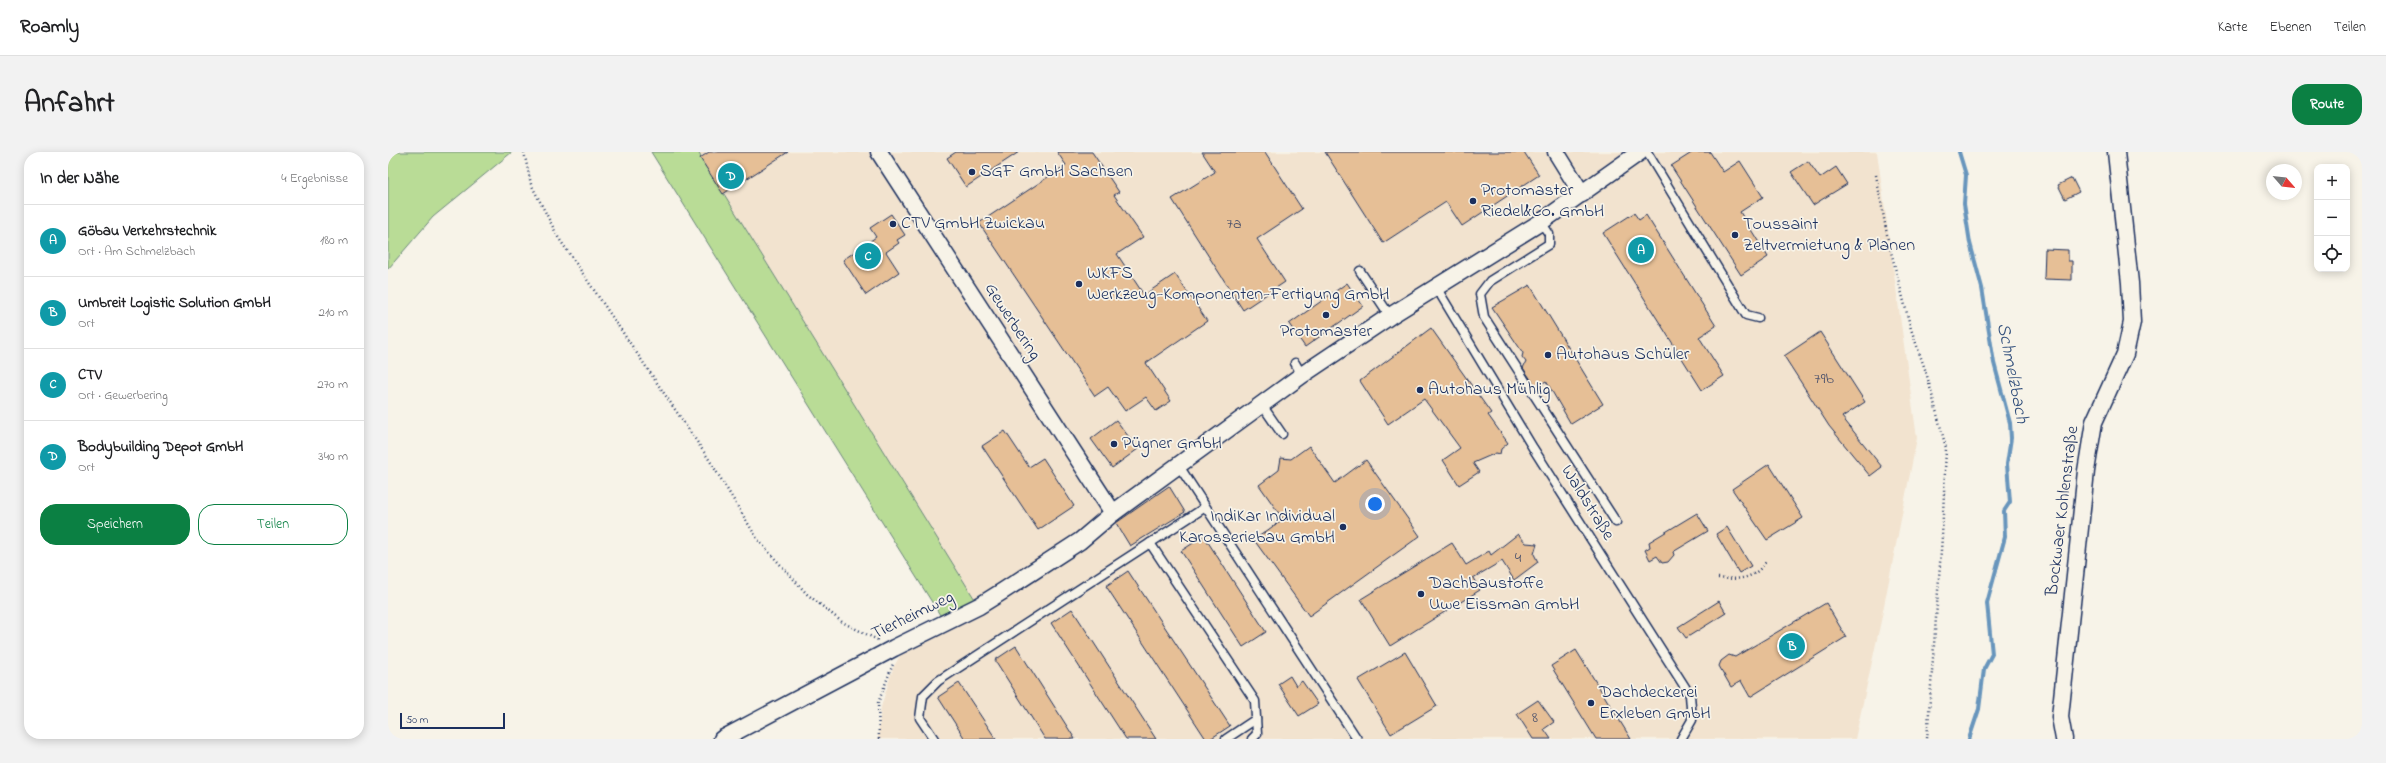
<!DOCTYPE html>
<html lang="de">
<meta charset="utf-8">
<style>
:root{--surface:#fff;--page:#f2f2f2;--text:#202124;--muted:#757577;--line:#e0e0e0;--accent:#0b8043}
body{margin:0;font-family:"Indie Flower",sans-serif;background:var(--page);color:var(--text)}
.controls{position:absolute;right:12px;top:12px;display:grid;overflow:hidden;border-radius:8px;box-shadow:0 2px 10px #0003}
.controls button{width:36px;height:36px;display:grid;place-items:center;padding:0;border:0;border-bottom:1px solid var(--line);background:var(--surface);color:var(--text);font:20px sans-serif}
.compass{position:absolute;left:1878px;top:12px;width:36px;height:36px;border-radius:50%;background:var(--surface);box-shadow:0 2px 10px #0003;rotate:118deg}
.scale{position:absolute;left:12px;bottom:10px;width:105px;box-sizing:border-box;padding-left:4px;border:2px solid #1b2f5e;border-top:0;font-size:11px;line-height:14px;white-space:nowrap;color:#1b2f5e;-webkit-text-stroke:3px #f7f3e8;paint-order:stroke}
.you{position:absolute;left:987px;top:352px;width:14px;height:14px;margin:-10px;border:3px solid #fff;border-radius:50%;background:#1a73e8;box-shadow:0 0 0 6px #1a73e833}
.badge{display:grid;place-items:center;width:26px;height:26px;border-radius:50%;background:var(--accent);color:#fff;font-size:13px;font-weight:700}
.pin{position:absolute;translate:-50% -50%;border:2px solid #fff;box-shadow:0 1px 4px #0006}
.list{margin:0;padding:0;list-style:none}
h2{display:flex;justify-content:space-between;align-items:center;height:52px;margin:0;padding:0 16px;font-size:17px}
h2 small{font-size:13px;font-weight:400;color:var(--muted)}
.list li{display:grid;grid-template-columns:26px 1fr auto;gap:12px;align-items:center;box-sizing:border-box;height:72px;padding:0 16px;border-top:1px solid var(--line)}
.list b{display:block;font-size:15px;white-space:nowrap}
.list p{margin:0;font-size:13px;white-space:nowrap;color:var(--muted)}
.list em{font-size:13px;font-style:normal;color:var(--muted)}
.actions{display:flex;gap:8px;padding:12px 16px}
.actions a{flex:1;padding:9px 0;border:1px solid var(--accent);border-radius:16px;text-align:center;font-size:14px;color:var(--accent)}
.actions .main{background:var(--accent);color:#fff}
.icon{flex:none;width:22px;height:22px;fill:none;stroke:currentColor;stroke-width:2;stroke-linecap:round;stroke-linejoin:round}
.map{position:relative;flex:none;width:1974px;height:587px;overflow:hidden;border-radius:16px}
header{display:flex;align-items:center;gap:24px;box-sizing:border-box;height:56px;padding:0 20px;background:var(--surface);border-bottom:1px solid var(--line)}
header strong{font-size:19px}
nav{display:flex;gap:22px;margin-inline-start:auto;font-size:14px}
.intro{display:flex;align-items:center;justify-content:space-between;box-sizing:border-box;height:96px;padding:0 24px}
h1{margin:0;font-size:28px}
.button{padding:10px 18px;border-radius:16px;background:var(--accent);color:#fff;font-size:14px;font-weight:700}
main{display:flex;gap:24px;padding:0 24px}
aside{flex:1;background:var(--surface);border-radius:16px;box-shadow:0 2px 10px #0003}
.map>svg:first-child{display:block}
.built{fill:#f2e3cf}
.green{fill:#b9dc96;stroke:#6a867a}
.lines{fill:none;stroke-linecap:round;stroke-linejoin:round}
.stream{stroke:#6795bc;stroke-width:4}
.building{fill:#e6bf96;stroke:#1b2f5e}
.service-casing{stroke:#1b2f5e;stroke-width:11}
.minor-casing{stroke:#1b2f5e;stroke-width:19}
.path{stroke:#1b2f5e;stroke-width:2.5;stroke-dasharray:1 3;stroke-linecap:butt}
.service{stroke:#f7f3e8;stroke-width:8}
.minor{stroke:#f7f3e8;stroke-width:16}
.poi-dot{fill:#1b2f5e;stroke:#f7f3e8;stroke-width:1.5}
.labels{text-anchor:middle;dominant-baseline:central;stroke-width:3.5;stroke-linejoin:round;paint-order:stroke}
.number-label{font-size:16px;fill:#4e536c}
.poi-label{font-size:18px;fill:#1b2f5e;stroke:#f7f3e8;text-anchor:start}
.street-label{font-size:18px;fill:#1b2f5e;stroke:#f7f3e8}
.water-label{font-size:19px;font-style:italic;fill:#34517d;stroke:#f7f3e8}
</style>
<header>
<strong>Roamly</strong>
<nav><a>Karte</a><a>Ebenen</a><a>Teilen</a></nav>
</header>
<div class="intro"><h1>Anfahrt</h1><a class="button">Route</a></div>
<main>
<aside>
<h2>In der Nähe<small>4 Ergebnisse</small></h2>
<ul class="list">
<li><span class="badge" style="background:#0f9aa8">A</span><div><b>Göbau Verkehrstechnik</b><p>Ort · Am Schmelzbach</p></div><em>180 m</em></li>
<li><span class="badge" style="background:#0f9aa8">B</span><div><b>Umbreit Logistic Solution GmbH</b><p>Ort</p></div><em>210 m</em></li>
<li><span class="badge" style="background:#0f9aa8">C</span><div><b>CTV</b><p>Ort · Gewerbering</p></div><em>270 m</em></li>
<li><span class="badge" style="background:#0f9aa8">D</span><div><b>Bodybuilding Depot GmbH</b><p>Ort</p></div><em>340 m</em></li>
</ul>
<div class="actions"><a class="main">Speichern</a><a>Teilen</a></div>
</aside>
<div class="map">
<svg width="1974" height="587" viewBox="0 0 1974 587">
<rect width="100%" height="100%" fill="#f7f3e8"/>
<filter id="ink" filterUnits="userSpaceOnUse"><feTurbulence type="fractalNoise" baseFrequency=".025" numOctaves="2"/><feDisplacementMap in="SourceGraphic" scale="8" xChannelSelector="R" yChannelSelector="G"/><feConvolveMatrix kernelMatrix="1 2 1 2 8 2 1 2 1" color-interpolation-filters="sRGB"/></filter>
<g filter="url(#ink)">
<polygon class="built" points="310,0 1489,0 1529,286 1493,469 1467,587 490,587 493,555 505,516 513,502 557,471 591,454"/>
<g class="green">
<polygon points="0,0 124,0 45,65 0,117"/>
<polygon points="263,0 310,0 591,454 557,471"/>
</g>
<g class="lines">
<polyline class="stream" points="1571,0 1578,23 1576,52 1582,91 1594,136 1606,211 1622,271 1623,286 1619,312 1622,350 1616,359 1617,385 1599,451 1604,502 1596,517 1591,557 1581,587"/>
</g>
<g class="building">
<polygon points="321,0 400,0 335,42 312,6"/>
<polygon points="568,0 631,0 578,35 559,6"/>
<polygon points="669,0 704,0 731,40 726,43 755,85 729,102 756,143 787,122 819,169 758,211 783,249 768,259 758,245 737,259 720,235 707,244 591,71 678,13"/>
<polygon points="814,0 877,0 914,57 869,87 897,130 855,158 784,47 827,20"/>
<polygon points="937,0 1136,0 1151,23 1074,74 1058,50 995,91"/>
<polygon points="1305,0 1322,0 1335,20 1352,9 1375,45 1352,60 1380,105 1353,123 1283,14"/>
<polygon points="1420,9 1432,26 1448,15 1459,32 1425,53 1403,20"/>
<polygon points="1684,26 1691,40 1677,47 1670,33"/>
<polygon points="1246,61 1251,68 1258,63 1328,174 1311,185 1336,224 1314,238 1215,81"/>
<polygon points="503,62 517,83 509,88 511,91 498,100 511,120 478,143 455,108 488,85 482,76"/>
<polygon points="1657,97 1680,98 1680,109 1684,109 1684,128 1656,127"/>
<polygon points="959,131 975,154 917,195 901,172"/>
<polygon points="1142,133 1215,252 1183,272 1158,229 1148,235 1135,216 1138,210 1134,205 1135,201 1104,155"/>
<polygon points="1043,176 1103,261 1100,263 1120,291 1113,297 1112,302 1108,301 1085,311 1091,320 1071,333 1055,308 1072,296 1036,247 1000,272 972,229"/>
<polygon points="1432,180 1477,250 1454,265 1494,315 1482,324 1441,274 1396,204"/>
<polygon points="728,268 750,297 724,316 703,287"/>
<polygon points="617,279 641,315 655,306 686,354 650,378 594,294"/>
<polygon points="921,294 947,331 978,308 1032,384 921,464 866,388 895,367 871,333 891,318 893,306 903,307"/>
<polygon points="1381,312 1415,366 1379,388 1344,337"/>
<polygon points="781,334 797,360 742,394 728,371"/>
<polygon points="1309,361 1320,379 1285,400 1286,403 1280,410 1274,411 1269,404 1262,408 1257,398 1262,395 1261,390"/>
<polygon points="1339,375 1363,414 1351,421 1328,382"/>
<polygon points="1130,382 1138,391 1149,392 1146,402 1150,410 1126,428 1114,409 1085,426 1092,438 1002,494 973,447 1064,391 1078,413 1101,399 1103,403"/>
<polygon points="816,384 878,480 855,495 793,399"/>
<polygon points="740,419 842,574 822,587 818,587 718,434"/>
<polygon points="1331,449 1338,461 1298,486 1290,475"/>
<polygon points="1438,451 1458,485 1362,545 1353,529 1343,535 1331,514 1333,509 1341,503 1347,505"/>
<polygon points="684,457 768,587 738,587 663,471"/>
<polygon points="628,494 687,587 657,587 607,508"/>
<polygon points="1188,498 1243,587 1208,587 1163,514"/>
<polygon points="1017,500 1049,554 1003,582 970,528"/>
<polygon points="902,524 908,534 914,529 930,552 911,564 890,532"/>
<polygon points="571,531 608,587 577,587 550,545"/>
<polygon points="1150,548 1166,570 1156,577 1163,587 1145,587 1129,562"/>
</g>
<g class="lines">
<defs>
<g id="service">
<polyline points="1259,0 1358,163 1370,166"/>
<polyline points="1153,70 1161,82 1161,92 1102,129 1092,142 1096,165 1228,370"/>
<polyline points="972,119 1002,164"/>
<polyline points="1048,135 1145,296 1302,543 1304,568 1293,587"/>
<polyline points="907,211 914,223"/>
<polyline points="874,253 894,282"/>
<polyline points="791,314 969,587"/>
<polyline points="762,391 867,549 869,582 864,587"/>
<polyline points="546,587 532,566 535,544 550,529 816,356"/>
<polyline points="838,587 868,567"/>
</g>
<g id="minor">
<polyline points="491,0 725,361"/>
<polyline points="1168,0 1194,42"/>
<polyline points="334,587 506,496 591,454 615,439 692,389 725,361 914,223 1002,164 1153,70 1252,0"/>
<polyline points="1676,587 1672,565 1698,319 1706,270 1737,202 1744,170 1742,131 1728,0"/>
</g>
</defs>
<use href="#service" class="service-casing"/>
<use href="#minor" class="minor-casing"/>
<g class="path">
<polyline points="136,0 143,32 170,85 322,309 370,388 419,442 454,470 490,488"/>
<polyline points="1488,23 1500,88 1523,177 1538,220 1558,296 1554,385 1539,587"/>
<path d="M1330,426c20,2 35,2 48,-16"/>
<polyline points="491,587 490,551 505,512"/>
</g>
<use href="#service" class="service"/>
<use href="#minor" class="minor"/>
</g>
</g>
<g class="poi-dot">
<circle cx="584" cy="20" r="4"/>
<circle cx="1085" cy="49" r="4"/>
<circle cx="505" cy="72" r="4"/>
<circle cx="1347" cy="83" r="4"/>
<circle cx="691" cy="132" r="4"/>
<circle cx="938" cy="163" r="4"/>
<circle cx="1160" cy="203" r="4"/>
<circle cx="1032" cy="238" r="4"/>
<circle cx="726" cy="292" r="4"/>
<circle cx="955" cy="375" r="4"/>
<circle cx="1033" cy="442" r="4"/>
<circle cx="1203" cy="551" r="4"/>
</g>
<g class="labels">
<g class="number-label">
<text x="846" y="72">7a</text>
<text x="1436" y="227">79b</text>
<text x="1130" y="406">4</text>
<text x="1147" y="566">8</text>
</g>
<g class="poi-label">
<text x="592" y="20">SGF GmbH Sachsen</text>
<text x="1093" y="39">Protomaster<tspan x="1093" dy="21">Riedel&amp;Co. GmbH</tspan></text>
<text x="513" y="72">CTV GmbH Zwickau</text>
<text x="1355" y="73">Toussaint<tspan x="1355" dy="21">Zeltvermietung &amp; Planen</tspan></text>
<text x="699" y="122">WKFS<tspan x="699" dy="21">Werkzeug-Komponenten-Fertigung GmbH</tspan></text>
<text x="938" y="180" text-anchor="middle">Protomaster</text>
<text x="1168" y="203">Autohaus Schüler</text>
<text x="1040" y="238">Autohaus Mühlig</text>
<text x="734" y="292">Pügner GmbH</text>
<text x="947" y="365" text-anchor="end">IndiKar Individual<tspan x="947" dy="21">Karosseriebau GmbH</tspan></text>
<text x="1041" y="432">Dachbaustoffe<tspan x="1041" dy="21">Uwe Eissman GmbH</tspan></text>
<text x="1211" y="541">Dachdeckerei<tspan x="1211" dy="21">Erxleben GmbH</tspan></text>
</g>
<g class="street-label">
<text transform="translate(624 170) rotate(57)">Gewerbering</text>
<text transform="translate(1199 351) rotate(58)">Waldstraße</text>
<text transform="translate(1675 359) rotate(-83)">Bockwaer Kohlenstraße</text>
<text transform="translate(525 464) rotate(-26)">Tierheimweg</text>
</g>
<g class="water-label">
<text transform="translate(1624 221) rotate(79)">Schmelzbach</text>
</g>
</g>
</svg>
<div class="controls">
<button>+</button>
<button>−</button>
<button><svg class="icon" aria-label="locate" viewBox="0 0 24 24"><circle cx="12" cy="12" r="6"/><path d="M12 2v4M12 18v4M2 12h4M18 12h4"/></svg></button>
</div>
<svg class="compass" viewBox="-18 -18 36 36"><path d="M0-13l5 13h-10z" fill="#e53935"/><path d="M0 13l5-13h-10z" fill="#757577"/></svg>
<div class="scale">50 m</div>
<div class="you"></div>
<div class="pin badge" style="left:1253px;top:98px;background:#0f9aa8">A</div>
<div class="pin badge" style="left:1404px;top:494px;background:#0f9aa8">B</div>
<div class="pin badge" style="left:480px;top:104px;background:#0f9aa8">C</div>
<div class="pin badge" style="left:343px;top:24px;background:#0f9aa8">D</div>
</div>
</main>
